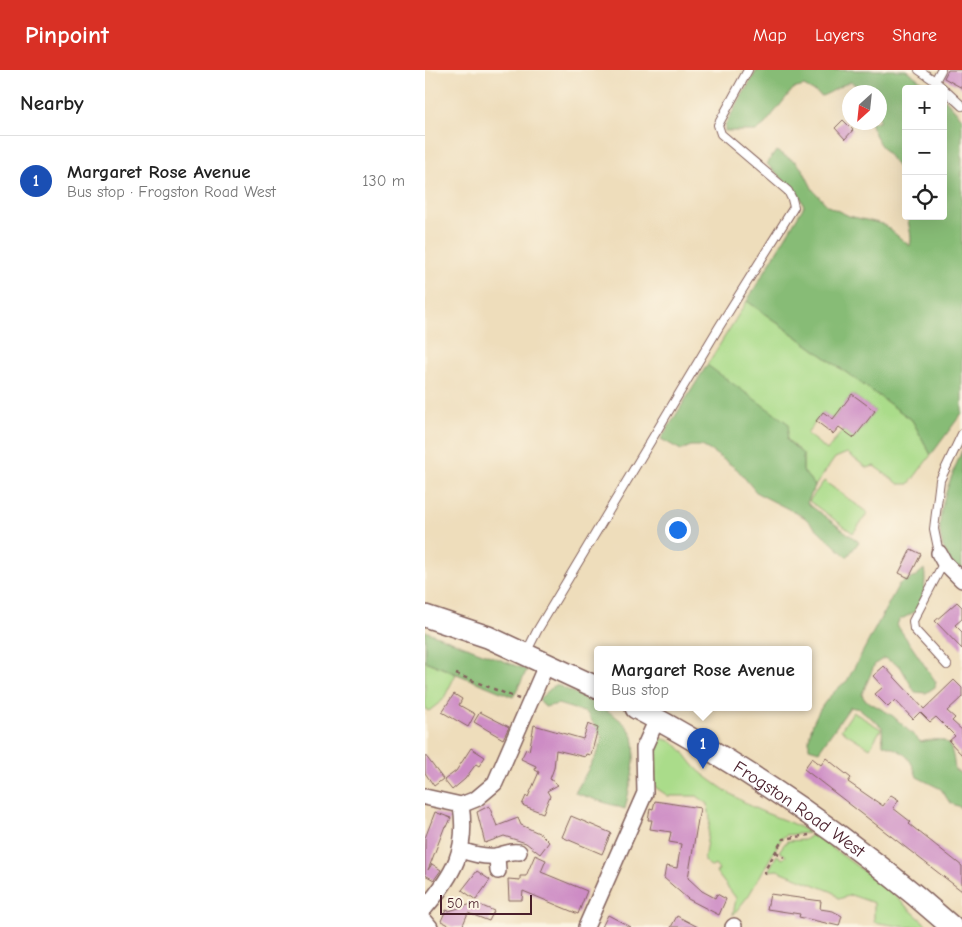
<!DOCTYPE html>
<meta charset="utf-8">
<style>
:root{--surface:#fff;--page:#f2f2f2;--text:#222;--muted:#767676;--line:#e0e0e0;--accent:#d93025}
body{margin:0;font-family:"Comic Neue",sans-serif;background:var(--page);color:var(--text)}
.controls{position:absolute;right:15px;top:15px;display:grid;overflow:hidden;border-radius:5px;box-shadow:0 5px 20px #0002}
.controls button{width:45px;height:45px;display:grid;place-items:center;padding:0;border:0;border-bottom:1px solid var(--line);background:var(--surface);color:var(--text);font:25px sans-serif}
.compass{position:absolute;left:417px;top:15px;width:45px;height:45px;border-radius:50%;background:var(--surface);box-shadow:0 5px 20px #0002;rotate:207deg}
.scale{position:absolute;left:15px;bottom:12px;width:92px;box-sizing:border-box;padding-left:5px;border:2px solid #4a1f2b;border-top:0;font-size:14px;line-height:18px;white-space:nowrap;color:#4a1f2b;-webkit-text-stroke:4px #fcf5e5;paint-order:stroke}
.you{position:absolute;left:252px;top:459px;width:18px;height:18px;margin:-12px;border:4px solid #fff;border-radius:50%;background:#1a73e8;box-shadow:0 0 0 8px #1a73e833}
.badge{display:grid;place-items:center;width:32px;height:32px;border-radius:50%;background:var(--accent);color:#fff;font-size:16px;font-weight:700}
.pin{position:absolute;translate:-50% -41px;filter:drop-shadow(0 1px 2px #0008)}
.pin::after{content:'';position:absolute;top:26px;width:18px;height:15px;background:inherit;clip-path:polygon(0 0,100% 0,50% 100%)}
.popup{position:absolute;left:169px;top:576px;width:218px;height:65px;box-sizing:border-box;display:grid;place-content:center;border-radius:5px;background:var(--surface);filter:drop-shadow(0 1px 4px #0005);font-size:16px;white-space:nowrap;color:var(--muted)}
.popup b{font-size:19px;color:var(--text)}
.popup::after{content:'';position:absolute;left:50%;top:100%;margin-left:-10px;border:10px solid transparent;border-top-color:var(--surface)}
.list{margin:0;padding:0;list-style:none}
h2{display:flex;justify-content:space-between;align-items:center;height:65px;margin:0;padding:0 20px;font-size:21px}
h2 small{font-size:16px;font-weight:400;color:var(--muted)}
.list li{display:grid;grid-template-columns:32px 1fr auto;gap:15px;align-items:center;box-sizing:border-box;height:90px;padding:0 20px;border-top:1px solid var(--line)}
.list b{display:block;font-size:19px;white-space:nowrap}
.list p{margin:0;font-size:16px;white-space:nowrap;color:var(--muted)}
.list em{font-size:16px;font-style:normal;color:var(--muted)}
.icon{flex:none;width:28px;height:28px;fill:none;stroke:currentColor;stroke-width:2;stroke-linecap:round;stroke-linejoin:round}
.map{position:relative;flex:none;width:537px;height:857px;overflow:hidden}
header{display:flex;align-items:center;gap:30px;box-sizing:border-box;height:70px;padding:0 25px;background:var(--accent);color:#fff}
header strong{font-size:24px}
nav{display:flex;gap:28px;margin-inline-start:auto;font-size:18px}
main{display:flex}
aside{flex:1;background:var(--surface)}
.map>svg:first-child{display:block}
.green{fill:#aadc8a;stroke:#7a7e5a;fill-rule:evenodd}
.forest{fill:#87bc76;stroke:#686e50}
.building{fill:#cd8cc5}
.lines{fill:none;stroke-linecap:round;stroke-linejoin:round}
.service-casing{stroke:#83625d;stroke-width:10}
.minor-casing{stroke:#83625d;stroke-width:18}
.secondary-casing{stroke:#83625d;stroke-width:24}
.path{stroke:#83625d;stroke-width:2.5;stroke-dasharray:4 4;stroke-linecap:butt}
.service{stroke:#fff;stroke-width:8}
.minor{stroke:#fff;stroke-width:15}
.secondary{stroke:#fff;stroke-width:21}
.labels{text-anchor:middle;dominant-baseline:central;stroke-width:5;stroke-linejoin:round;paint-order:stroke}
.street-label{font-size:18px;fill:#4a1f2b;stroke:#fcf5e5}
</style>
<header>
<strong>Pinpoint</strong>
<nav><a>Map</a><a>Layers</a><a>Share</a></nav>
</header>
<main>
<aside>
<h2>Nearby<small></small></h2>
<ul class="list">
<li><span class="badge" style="background:#1a4fb4">1</span><div><b>Margaret Rose Avenue</b><p>Bus stop · Frogston Road West</p></div><em>130 m</em></li>
</ul>
</aside>
<div class="map">
<svg width="537" height="857" viewBox="0 0 537 857">
<rect width="100%" height="100%" fill="#fcf5e5"/>
<filter id="ink" filterUnits="userSpaceOnUse"><feTurbulence type="fractalNoise" baseFrequency=".02" numOctaves="2"/><feDisplacementMap in="SourceGraphic" scale="10" xChannelSelector="R" yChannelSelector="G"/><feConvolveMatrix kernelMatrix="1 2 1 2 8 2 1 2 1" color-interpolation-filters="sRGB"/></filter>
<filter id="wash" filterUnits="userSpaceOnUse"><feTurbulence type="fractalNoise" baseFrequency=".0096" numOctaves="4" result="noise"/><feDisplacementMap in="SourceGraphic" scale="20" xChannelSelector="R" yChannelSelector="G"/><feGaussianBlur stdDeviation="1.12" result="paint"/><feColorMatrix in="noise" values="0 0 0 0 0 0 0 0 0 0 0 0 0 0 0 0 0 1.4 0 .05"/><feComposite in="paint" operator="in"/></filter>
<g filter="url(#wash)">
<rect width="100%" height="100%" fill="#edb"/>
<g class="green">
<path d="M322,231l165,119 19,35 -22,29h-10l-25,-18 -7,2 -20,-15 -12,5 -20,28 -12,-15v-17l-96,-89zM427,324l23,17 -21,27 -11,-8 -16,20 -20,-16 16,-22 10,7z"/>
<polygon points="399,411 443,443 428,463 384,431"/>
<polygon points="0,591 31,604 18,630 4,641 0,639"/>
<polygon points="428,642 456,659 445,678 416,660"/>
<path d="M235,669c18,-1 26,19 37,30 11,11 48,35 62,41 17,8 35,12 50,23l-23,2 -4,3 -33,57 -16,20 3,-17 -20,-26 3,-2 -4,-5 -3,2 -8,-6 6,-41 -2,-16 -11,-8h-29l-13,-9 -2,-28z"/>
<polygon points="388,764 459,816 504,857 479,857 449,852 449,833 426,825 414,829 408,822 352,800 343,801 352,785 358,789 361,786 354,781 362,771 379,770"/>
</g>
<g class="forest">
<path d="M332,0h149l26,19h-26v93l-3,-8 -24,-31 -9,-20 9,-1v-30h-12l-16,-10c-11,3 -18,10 -29,14l-18,-10 -11,3 -28,35 -9,7h-31v-6z"/>
<path d="M518,27l19,21v295l-31,42 -19,-35 -165,-119 57,-95 -4,-10 -33,-32 9,-13 20,11 7,8 10,20 15,16 21,10 34,8 27,22c3,-11 -2,-18 -2,-30h35z"/>
<polygon points="282,295 364,354 362,370 378,384 378,401 390,416 382,433 434,472 422,487 379,447 332,423 312,399 286,381 277,376 266,376 256,380 236,369"/>
<path d="M537,380v124c-4,-5 -10,-9 -13,-15 -22,-33 1,-77 13,-109z"/>
<path d="M499,499c3,12 -1,34 -10,43 -4,3 -11,6 -15,8l-2,5 39,57 -1,5 -9,6 -11,-1 -15,-26 -16,-8 -9,6 -13,30 2,5 29,17 28,26c28,-7 31,1 34,28l7,4v34l-12,-5 -9,-14 -24,-12c-7,-22 -13,-25 -34,-33l-1,-17 -22,-18 -10,-2 -31,44 -10,-3c-2,-26 17,-52 38,-67l52,-97 16,-7z"/>
<polygon points="0,561 102,600 88,627 0,591"/>
<path d="M131,614c20,11 71,31 77,53 5,18 -4,53 -8,72l-50,-16 23,-41 4,-15 -15,-24 -29,-9 -13,3 -6,-8z"/>
</g>
<g id="blocks">
<g class="building">
<polygon points="523,0 537,0 537,18 519,8"/>
<polygon points="418,50 428,60 420,69 410,58"/>
<polygon points="427,324 450,341 429,368 414,357 408,364 391,351 398,342 408,349"/>
<polygon points="486,479 496,484 484,508 474,503"/>
<polygon points="532,532 537,537 537,549 530,555 537,562 537,579 510,551"/>
<polygon points="459,596 499,639 529,610 537,618 537,627 522,641 530,648 527,651 537,660 537,685 524,671 530,666 511,647 505,652 495,642 488,649 470,630 463,637 450,624 458,617 448,606"/>
<polygon points="29,624 37,629 34,635 50,644 43,657 17,642"/>
<polygon points="55,642 84,657 78,669 49,652"/>
<polygon points="163,654 173,658 166,685 161,684 160,687 131,680 129,698 125,709 133,715 122,721 125,726 118,743 97,735 101,726 103,727 114,702 110,700 111,696 96,689 101,679 104,681 109,655 158,669"/>
<polygon points="46,678 60,687 54,696 51,694 40,709 27,720 19,710 31,701"/>
<polygon points="0,685 18,709 9,716 0,703"/>
<polygon points="387,688 396,695 401,688 426,708 423,712 458,736 466,725 474,730 468,738 486,752 484,754 537,796 537,821 379,699"/>
<polygon points="230,731 275,738 263,808 277,821 290,828 292,824 301,829 294,845 263,829 239,808 241,796 252,798 256,774 244,772 246,762 225,759 227,750 223,750 225,738 228,739"/>
<polygon points="64,736 72,756 93,748 96,755 116,764 124,772 115,784 101,773 79,766 60,773 52,742"/>
<polygon points="10,742 26,748 22,757 20,756 3,800 7,794 16,800 9,810 0,805 0,768"/>
<polygon points="146,746 186,763 177,784 137,767"/>
<polygon points="110,785 121,790 116,802 162,821 153,844 98,821 97,830 84,830 83,809 95,810 95,806 101,806"/>
<polygon points="52,801 65,810 51,830 37,820"/>
<polygon points="345,824 396,831 395,839 408,841 417,846 414,856 374,847 375,844 342,839"/>
<polygon points="50,833 69,841 64,851 43,843 37,857 28,857 16,851 21,840 24,841"/>
<polygon points="183,845 206,857 177,857"/>
<polygon points="252,846 273,857 246,857"/>
</g>
</g>
</g>
<g filter="url(#ink)">
<use href="#blocks" fill-opacity="0" stroke="#83625d" stroke-width="1"/>
<g class="lines">
<defs>
<g id="service">
<polyline points="494,0 510,11 537,36"/>
<polyline points="510,11 516,0"/>
<polyline points="514,483 509,459 515,410 537,364"/>
<polyline points="519,492 488,551 489,559 522,595"/>
<polyline points="101,583 112,561 294,257 369,137 367,129 363,121 296,64 293,55 323,0"/>
</g>
<g id="minor">
<polyline points="514,483 519,492 537,510"/>
<polyline points="0,727 36,735 51,729 70,713 122,593"/>
<path d="M36,780c11,4 22,7 34,6 9,-1 13,-6 24,-4"/>
<polyline points="72,786 73,801"/>
<path d="M0,838c29,-34 43,-58 36,-103"/>
<polyline points="0,851 5,857"/>
<polyline points="161,857 220,723 219,678 232,649"/>
<polyline points="308,857 309,856"/>
</g>
<g id="secondary">
<polyline points="0,546 63,567 173,618"/>
<path id="s1" d="M211,638c110,58 223,136 316,219"/>
</g>
</defs>
<use href="#service" class="service-casing"/>
<use href="#minor" class="minor-casing"/>
<use href="#secondary" class="secondary-casing"/>
<g class="path">
<polyline points="31,604 94,629"/>
<polyline points="351,782 359,787"/>
<polyline points="340,805 340,800 358,769 384,765"/>
</g>
<use href="#service" class="service"/>
<use href="#minor" class="minor"/>
<use href="#secondary" class="secondary"/>
</g>
</g>
<g class="labels">
<g class="street-label">
<text stroke="none"><textPath href="#s1" startOffset="192">Frogston Road West</textPath></text>
</g>
</g>
</svg>
<div class="controls">
<button>+</button>
<button>−</button>
<button><svg class="icon" aria-label="locate" viewBox="0 0 24 24"><circle cx="12" cy="12" r="6"/><path d="M12 2v4M12 18v4M2 12h4M18 12h4"/></svg></button>
</div>
<svg class="compass" viewBox="-18 -18 36 36"><path d="M0-13l5 13h-10z" fill="#e53935"/><path d="M0 13l5-13h-10z" fill="#767676"/></svg>
<div class="scale">50 m</div>
<div class="you"></div>
<div class="pin badge" style="left:278px;top:699px;background:#1a4fb4">1</div>
<div class="popup"><b>Margaret Rose Avenue</b>Bus stop</div>
</div>
</main>
